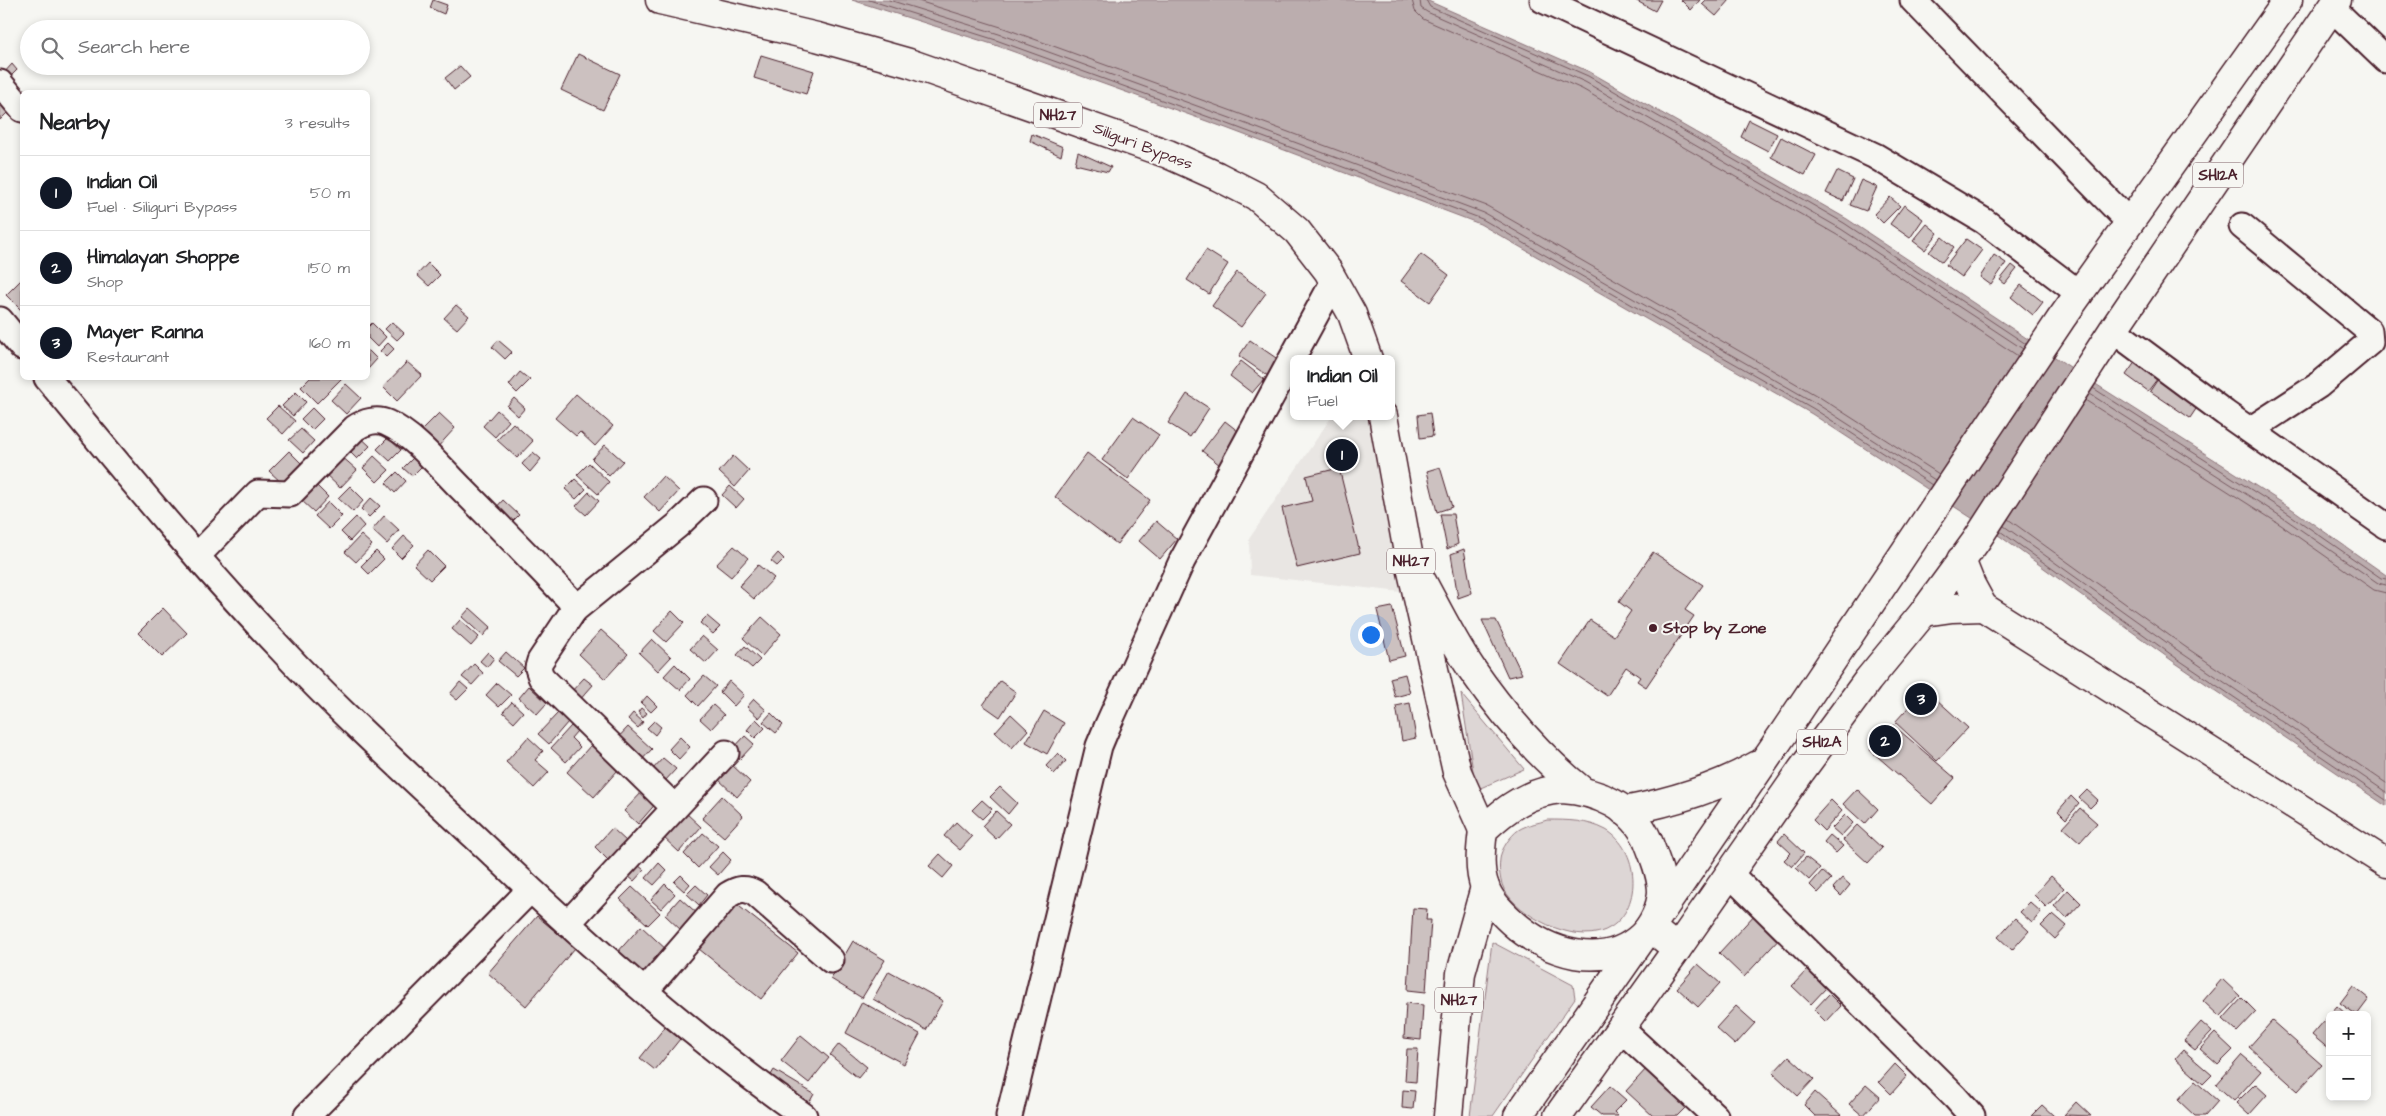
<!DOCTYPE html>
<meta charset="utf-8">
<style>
:root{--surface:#fff;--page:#f2f2f2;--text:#202124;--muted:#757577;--line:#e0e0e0;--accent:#111827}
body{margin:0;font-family:"Architects Daughter",sans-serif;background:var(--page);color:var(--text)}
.controls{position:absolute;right:15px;bottom:15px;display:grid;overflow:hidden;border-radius:8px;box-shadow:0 2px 8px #0003}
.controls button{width:45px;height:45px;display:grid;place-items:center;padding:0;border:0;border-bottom:1px solid var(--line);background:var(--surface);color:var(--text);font:25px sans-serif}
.you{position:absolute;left:1370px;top:634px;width:18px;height:18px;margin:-12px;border:4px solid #fff;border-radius:50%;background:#1a73e8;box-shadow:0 0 0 8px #1a73e833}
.badge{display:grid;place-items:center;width:32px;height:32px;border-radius:50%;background:var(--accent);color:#fff;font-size:16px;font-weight:700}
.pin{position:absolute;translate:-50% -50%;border:2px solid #fff;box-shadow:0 1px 5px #0006}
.popup{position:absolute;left:1290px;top:355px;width:105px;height:65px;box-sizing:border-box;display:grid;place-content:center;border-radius:8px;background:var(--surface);filter:drop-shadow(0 1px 4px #0005);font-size:16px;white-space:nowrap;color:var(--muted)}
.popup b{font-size:19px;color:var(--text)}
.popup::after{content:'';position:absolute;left:50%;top:100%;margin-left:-10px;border:10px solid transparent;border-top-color:var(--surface)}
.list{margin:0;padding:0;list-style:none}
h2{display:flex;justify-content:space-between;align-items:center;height:65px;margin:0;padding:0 20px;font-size:21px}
h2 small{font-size:16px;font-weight:400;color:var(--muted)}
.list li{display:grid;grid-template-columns:32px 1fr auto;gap:15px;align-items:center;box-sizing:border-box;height:75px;padding:0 20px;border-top:1px solid var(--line)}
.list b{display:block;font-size:19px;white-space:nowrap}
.list p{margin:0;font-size:16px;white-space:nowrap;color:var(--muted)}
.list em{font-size:16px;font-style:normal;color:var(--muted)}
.icon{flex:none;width:28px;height:28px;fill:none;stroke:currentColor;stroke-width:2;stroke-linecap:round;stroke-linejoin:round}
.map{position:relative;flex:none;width:2386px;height:1116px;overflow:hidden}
.search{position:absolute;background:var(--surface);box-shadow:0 2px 8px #0003;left:20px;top:20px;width:350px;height:55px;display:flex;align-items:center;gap:12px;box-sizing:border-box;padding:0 18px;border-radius:28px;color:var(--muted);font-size:19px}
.panel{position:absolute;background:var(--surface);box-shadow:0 2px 8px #0003;left:20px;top:90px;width:350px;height:290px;border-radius:8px}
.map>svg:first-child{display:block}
.built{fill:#e9e6e3}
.green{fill:#ddd6d5;stroke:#947a80}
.water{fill:#bbadae;stroke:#8e747a}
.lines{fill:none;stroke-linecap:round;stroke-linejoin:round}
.shore{stroke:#77585f;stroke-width:1}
.building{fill:#ccc1c0;stroke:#4a1f2b}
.street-casing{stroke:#4a1f2b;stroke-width:29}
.primary-casing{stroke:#4a1f2b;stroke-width:31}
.highway-casing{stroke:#4a1f2b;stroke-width:31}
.street{stroke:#f6f6f2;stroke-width:25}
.primary{stroke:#f6f6f2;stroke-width:28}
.highway{stroke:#f6f6f2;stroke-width:28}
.poi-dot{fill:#4a1f2b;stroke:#f6f6f2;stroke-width:2}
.labels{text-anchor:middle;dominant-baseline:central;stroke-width:4;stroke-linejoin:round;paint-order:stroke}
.shield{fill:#f6f6f2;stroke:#7e6067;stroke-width:1}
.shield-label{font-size:15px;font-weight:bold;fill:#4a1f2b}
.street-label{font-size:16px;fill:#4a1f2b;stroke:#f6f6f2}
.poi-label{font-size:16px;font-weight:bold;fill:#4a1f2b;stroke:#f6f6f2;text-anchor:start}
</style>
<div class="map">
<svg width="2386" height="1116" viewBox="0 0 2386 1116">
<rect width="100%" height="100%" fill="#f6f6f2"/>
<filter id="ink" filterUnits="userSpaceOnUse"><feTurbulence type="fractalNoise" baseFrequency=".02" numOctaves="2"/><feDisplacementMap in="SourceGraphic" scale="10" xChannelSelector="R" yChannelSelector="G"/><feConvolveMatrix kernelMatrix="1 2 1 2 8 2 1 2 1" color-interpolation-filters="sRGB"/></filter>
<g filter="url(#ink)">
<polygon class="built" points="1332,416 1371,416 1401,592 1250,575 1249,539"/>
<g class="green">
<polygon points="1461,694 1524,769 1476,790"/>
<path d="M1547,820c21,0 40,0 59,10 33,19 37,76 5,97 -30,20 -85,-7 -104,-33 -8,-11 -9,-27 -6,-40 3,-9 12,-22 21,-26 7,-4 17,-5 25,-8z"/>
<polygon points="1492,942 1573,985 1575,998 1493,1116 1470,1116"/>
</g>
<polygon class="water" points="852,0 1426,0 1590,72 1847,219 2094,383 2292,509 2386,575 2386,806 2174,662 2001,537 1812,414 1480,224 1226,128 995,45"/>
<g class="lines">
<g class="shore">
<polyline points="869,0 996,40 1228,124 1482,219 1814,409 1932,485"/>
<polyline points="889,0 999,34 1230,118 1484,213 1817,404 1935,480"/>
<polyline points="915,0 1001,27 1232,111 1487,206 1821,398 1939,474"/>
<polyline points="1412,0 1415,11 1423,19 1582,89 1837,235 2018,356"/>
<polyline points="1420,0 1421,8 1427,12 1585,82 1841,229 2023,349"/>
<polyline points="1426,0 1430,7 1588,76 1844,223 2026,344"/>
<polyline points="2093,388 2289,514 2381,578 2386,579"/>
<polyline points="2090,394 2285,519 2378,583 2386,585"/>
<polyline points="2085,400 2281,525 2374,590 2386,593"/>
<polyline points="2008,519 2184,646 2386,783"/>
<polyline points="2004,526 2180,652 2386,792"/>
<polyline points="2000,531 2176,658 2386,800"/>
</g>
</g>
<g class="building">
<polygon points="433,0 447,5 444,14 430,8"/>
<polygon points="1635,0 1661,0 1655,11"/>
<polygon points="1681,0 1700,0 1691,10"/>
<polygon points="1706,0 1730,0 1716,16 1702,4"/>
<polygon points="578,54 620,74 603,110 561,90"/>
<polygon points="761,55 814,71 806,94 754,78"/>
<polygon points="12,64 17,70 8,79 3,74"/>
<polygon points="460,66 470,77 454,90 445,78"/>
<polygon points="0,96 12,108 0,120"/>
<polygon points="1749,120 1777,134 1768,151 1741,137"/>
<polygon points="1032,134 1063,147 1061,156 1030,141"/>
<polygon points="1781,137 1816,155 1805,175 1771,157"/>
<polygon points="1078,152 1111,167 1108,172 1075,164"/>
<polygon points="1837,171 1853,179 1843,201 1826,193"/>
<polygon points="1861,180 1877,187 1866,211 1850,205"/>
<polygon points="1890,197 1900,206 1883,223 1874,214"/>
<polygon points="1904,205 1923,219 1910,238 1890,224"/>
<polygon points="1927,224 1938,233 1925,250 1913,241"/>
<polygon points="1942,237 1954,247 1942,262 1929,252"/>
<polygon points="1966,239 1982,250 1962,277 1946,265"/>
<polygon points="1206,250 1228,264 1209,294 1187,280"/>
<polygon points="1421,254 1449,275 1430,302 1401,281"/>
<polygon points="1994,255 2006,263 1991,285 1980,277"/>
<polygon points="428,263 440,275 429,286 417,275"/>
<polygon points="2012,265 2017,269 2005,284 2000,280"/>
<polygon points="1237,272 1266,293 1241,327 1212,306"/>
<polygon points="22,279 22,311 6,295"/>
<polygon points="2021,285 2043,302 2033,315 2011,297"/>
<polygon points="456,305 469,316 457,329 444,318"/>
<polygon points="392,322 404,333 397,340 385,329"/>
<polygon points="372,323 386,337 377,347 368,338 368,327"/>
<polygon points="498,340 512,352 505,359 492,347"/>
<polygon points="1250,340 1279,360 1268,376 1239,356"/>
<polygon points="388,343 394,349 386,357 380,351"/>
<polygon points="368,350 377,359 368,369"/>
<polygon points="2138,358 2161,374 2148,391 2126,375"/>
<polygon points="1241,361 1264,379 1252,393 1230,376"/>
<polygon points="407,362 422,375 397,401 383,387"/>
<polygon points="520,372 530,380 517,393 509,385"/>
<polygon points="2160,376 2200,403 2190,418 2150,391"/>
<polygon points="310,378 342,378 317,403 301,387"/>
<polygon points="346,384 361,398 346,414 331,400"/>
<polygon points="296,392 306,402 293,416 282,406"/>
<polygon points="576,394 613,426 595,446 580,432 576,436 555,418"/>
<polygon points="1187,394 1209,408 1190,437 1168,423"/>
<polygon points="514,398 525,408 518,416 507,406"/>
<polygon points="278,406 295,421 283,434 266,418"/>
<polygon points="312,408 323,419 312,430 301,419"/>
<polygon points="497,410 509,421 495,437 483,426"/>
<polygon points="439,413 455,428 435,450 418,434"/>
<polygon points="1430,413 1433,436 1420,438 1418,415"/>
<polygon points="1133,417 1159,435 1128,479 1102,460"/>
<polygon points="1225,421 1243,435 1220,465 1202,451"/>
<polygon points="513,423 533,441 517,458 497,440"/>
<polygon points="301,429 314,441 303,453 289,440"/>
<polygon points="357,434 370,446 357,459 345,447"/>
<polygon points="388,438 401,450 390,461 377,449"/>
<polygon points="605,445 623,461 609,476 592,459"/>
<polygon points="289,451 301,463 282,483 269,471"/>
<polygon points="533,452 541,459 530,472 522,464"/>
<polygon points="1087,453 1150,500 1117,544 1055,497"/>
<polygon points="340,455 357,470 340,488 323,472"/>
<polygon points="374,456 389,470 377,482 363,468"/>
<polygon points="415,456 424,464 412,476 403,468"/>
<polygon points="733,456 749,471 735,487 719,472"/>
<polygon points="589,463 609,482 598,494 577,475"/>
<polygon points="1440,467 1452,507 1437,512 1427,471"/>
<polygon points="1339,468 1360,553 1297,568 1282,508 1312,501 1306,476"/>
<polygon points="397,472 406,481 395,493 386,483"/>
<polygon points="663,476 679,491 660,512 644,497"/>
<polygon points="575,479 586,489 576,499 565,489"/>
<polygon points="315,484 328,497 314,512 301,500"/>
<polygon points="350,486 364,500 353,512 338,498"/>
<polygon points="730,486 744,499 736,508 722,495"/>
<polygon points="589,492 599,501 586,515 576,506"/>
<polygon points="371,498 380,506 369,517 361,509"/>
<polygon points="503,500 519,515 510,524 494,510"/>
<polygon points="328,502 342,516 329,529 315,516"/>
<polygon points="1440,514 1453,514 1458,544 1447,549"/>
<polygon points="384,516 399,530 387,544 372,530"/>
<polygon points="356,517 364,526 350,541 341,532"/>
<polygon points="1156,521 1177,539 1160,559 1139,541"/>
<polygon points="361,535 372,545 356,562 345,552"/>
<polygon points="404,536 414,545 401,558 392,549"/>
<polygon points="734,546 748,558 731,577 716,565"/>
<polygon points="1464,549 1472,593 1458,598 1451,554"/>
<polygon points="428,550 444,566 430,580 414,565"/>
<polygon points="376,551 384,559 369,574 361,566"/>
<polygon points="1653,552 1703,585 1685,610 1694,616 1646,687 1637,681 1640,677 1626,667 1607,696 1560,664 1590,620 1614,636 1631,611 1619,602"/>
<polygon points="778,553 784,559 777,566 771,561"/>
<polygon points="758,565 774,578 754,599 739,586"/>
<polygon points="1392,607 1405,656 1389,660 1377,610"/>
<polygon points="163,608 187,633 162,657 138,633"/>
<polygon points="470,608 491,627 483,636 462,617"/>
<polygon points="672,611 684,623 666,642 654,631"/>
<polygon points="707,616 720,627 713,634 700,623"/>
<polygon points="762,617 781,634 762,656 743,638"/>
<polygon points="460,620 479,637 471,646 452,629"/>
<polygon points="1482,620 1496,620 1522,674 1508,677"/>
<polygon points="601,630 628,654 605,679 579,654"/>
<polygon points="702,636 718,650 706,663 690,649"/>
<polygon points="652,639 671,657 658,671 639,653"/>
<polygon points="745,646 760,660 752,668 737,655"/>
<polygon points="488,652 494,658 487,667 480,661"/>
<polygon points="506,652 524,668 516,676 498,661"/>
<polygon points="474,664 483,673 472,685 462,677"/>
<polygon points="675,664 690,679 680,690 664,676"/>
<polygon points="1405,674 1410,693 1395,697 1390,678"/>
<polygon points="704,676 716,686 698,706 687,695"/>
<polygon points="584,678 593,685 578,702 569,694"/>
<polygon points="729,681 744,695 734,706 720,692"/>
<polygon points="1000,681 1016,692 1000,717 983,705"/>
<polygon points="460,682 468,689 457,700 450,694"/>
<polygon points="497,683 511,695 499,707 486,695"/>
<polygon points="529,686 547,703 537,714 519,698"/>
<polygon points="1925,689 1968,728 1937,761 1895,722"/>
<polygon points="647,696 657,706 651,712 641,703"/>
<polygon points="754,699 766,710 759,718 747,707"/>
<polygon points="512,702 523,712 514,722 503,712"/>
<polygon points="1410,703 1416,738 1402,741 1396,706"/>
<polygon points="713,705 724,715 711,729 700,719"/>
<polygon points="641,708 647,713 643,718 638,712"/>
<polygon points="1044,711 1064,723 1047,754 1026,742"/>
<polygon points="558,713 568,722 549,744 538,734"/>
<polygon points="633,713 643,722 638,728 628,719"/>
<polygon points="771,713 783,725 776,733 763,722"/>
<polygon points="1011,714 1028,730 1012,748 995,732"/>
<polygon points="756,719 765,728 755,738 747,730"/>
<polygon points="654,721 661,727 655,735 647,728"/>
<polygon points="1893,725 1955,778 1932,804 1870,750"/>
<polygon points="571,726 577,731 571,738 580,747 566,762 551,748"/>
<polygon points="628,727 652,749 638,764 614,742"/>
<polygon points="745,736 754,744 740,759 731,751"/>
<polygon points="528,737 543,751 535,760 549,772 534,788 506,762"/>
<polygon points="680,737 690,747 679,759 669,749"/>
<polygon points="591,745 618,770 594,797 567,772"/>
<polygon points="1058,753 1066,761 1054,774 1046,766"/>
<polygon points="663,758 676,769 664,782 652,770"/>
<polygon points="730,763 750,782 737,797 716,777"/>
<polygon points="1000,787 1017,803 1008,814 990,797"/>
<polygon points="645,789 658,801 638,824 624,811"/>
<polygon points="1857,789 1878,809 1865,824 1843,804"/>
<polygon points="2087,790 2098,800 2090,808 2079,798"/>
<polygon points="722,796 743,816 724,837 702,818"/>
<polygon points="2071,796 2079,804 2066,819 2058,811"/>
<polygon points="982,800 992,809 982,819 972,810"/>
<polygon points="1831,800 1842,811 1824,831 1813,820"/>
<polygon points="2080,808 2097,823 2080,842 2063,827"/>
<polygon points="996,811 1010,824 996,839 982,826"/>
<polygon points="685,812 701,827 679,852 662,836"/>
<polygon points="1845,815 1853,823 1841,836 1832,828"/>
<polygon points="956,822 972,837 960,850 944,836"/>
<polygon points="1857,825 1882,848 1868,863 1843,840"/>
<polygon points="612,828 627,842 609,861 595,847"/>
<polygon points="703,833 718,846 698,868 684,854"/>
<polygon points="1784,834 1804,853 1792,867 1784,860 1791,853 1778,841"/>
<polygon points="1830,835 1843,846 1836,853 1824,842"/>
<polygon points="723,852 731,860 718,875 709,867"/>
<polygon points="940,854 953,866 943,878 929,866"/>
<polygon points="1806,857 1820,868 1809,880 1796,868"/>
<polygon points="659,863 667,871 654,885 646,878"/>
<polygon points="638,865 644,870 634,881 628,876"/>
<polygon points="1822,871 1831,879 1818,893 1810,885"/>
<polygon points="681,875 690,884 684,891 674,882"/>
<polygon points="2051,876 2064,888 2046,907 2034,895"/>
<polygon points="1842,878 1850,885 1841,896 1833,888"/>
<polygon points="665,884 675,894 661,909 651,900"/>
<polygon points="696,885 707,895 699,905 687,894"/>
<polygon points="632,887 660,913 648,925 620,899"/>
<polygon points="2068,890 2081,903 2067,918 2054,906"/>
<polygon points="680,898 699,915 683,932 665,915"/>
<polygon points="2030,902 2041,912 2032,923 2020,912"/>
<polygon points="735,903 798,953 761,999 699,949"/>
<polygon points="1413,908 1427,909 1426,920 1431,920 1426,992 1408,990"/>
<polygon points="1757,912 1783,935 1744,977 1719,953"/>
<polygon points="2053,914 2067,926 2055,939 2041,926"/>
<polygon points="537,916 575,948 526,1006 488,973"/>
<polygon points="2015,918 2029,931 2012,950 1998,937"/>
<polygon points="641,926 669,952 644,979 616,954"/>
<polygon points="853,941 885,960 862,998 831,979"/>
<polygon points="1698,964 1720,983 1698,1007 1677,988"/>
<polygon points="1807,970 1826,988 1811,1004 1792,986"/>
<polygon points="889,971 943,1001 926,1030 873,999"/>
<polygon points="2222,979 2240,996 2220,1017 2203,1001"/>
<polygon points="2353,986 2369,999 2357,1015 2340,1003"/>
<polygon points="1829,994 1841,1006 1826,1022 1814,1010"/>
<polygon points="2242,998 2256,1012 2237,1032 2223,1019"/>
<polygon points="862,1002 920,1034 904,1064 846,1033"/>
<polygon points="1406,1003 1423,1005 1421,1040 1404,1038"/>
<polygon points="1736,1006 1755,1023 1735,1045 1716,1028"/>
<polygon points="2337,1006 2347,1015 2330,1015 2330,1050 2312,1035"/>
<polygon points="2272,1021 2322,1065 2298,1091 2249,1047"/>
<polygon points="2201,1022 2212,1032 2195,1050 2184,1041"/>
<polygon points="665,1027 680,1039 655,1070 640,1058"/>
<polygon points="2215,1033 2233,1050 2218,1065 2200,1049"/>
<polygon points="801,1035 829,1058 809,1083 781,1061"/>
<polygon points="839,1044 867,1067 858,1078 830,1055"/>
<polygon points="1407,1049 1418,1049 1416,1082 1405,1081"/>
<polygon points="2183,1050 2212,1075 2203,1084 2175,1059"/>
<polygon points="2242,1055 2261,1071 2234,1101 2216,1085"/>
<polygon points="1789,1056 1814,1079 1798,1096 1773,1073"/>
<polygon points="1895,1064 1907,1076 1891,1094 1879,1082"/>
<polygon points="1647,1068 1688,1105 1677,1116 1653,1116 1626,1091"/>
<polygon points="774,1070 814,1094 808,1105 768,1080"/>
<polygon points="2195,1081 2218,1101 2205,1116 2195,1116 2178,1100"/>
<polygon points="2255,1084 2267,1095 2249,1115 2236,1103"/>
<polygon points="1866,1085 1880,1097 1863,1116 1849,1104"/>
<polygon points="1610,1086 1626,1100 1614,1112 1618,1116 1602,1116 1591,1107"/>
<polygon points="1403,1090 1415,1091 1413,1109 1402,1108"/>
<polygon points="1815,1092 1842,1116 1815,1116 1804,1105"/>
<polygon points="2076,1102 2091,1116 2064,1115"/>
<polygon points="2042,1105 2054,1116 2031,1116"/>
</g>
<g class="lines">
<defs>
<g id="street">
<polyline points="1543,0 1875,156 1984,221 2080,294"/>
<polyline points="1913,0 2130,223"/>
<polyline points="2332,8 2386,60"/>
<polyline points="0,83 22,109"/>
<polyline points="2242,226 2369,331 2370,342 2319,385 2250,430"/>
<polyline points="0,320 22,347"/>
<polyline points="2113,330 2225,413 2386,526"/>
<path d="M47,378c76,92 151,184 233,270 61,66 129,127 195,189 104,99 211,196 329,279"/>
<path d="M197,556l61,-63 32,1 65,-66c9,-6 22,-10 32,-5 27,12 54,45 74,65 37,37 73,74 109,112l4,10 -34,51 -2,7 3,9 133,130"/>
<polyline points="574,610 678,525 704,500"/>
<polyline points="1729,873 1955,1097 1972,1116"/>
<polyline points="568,923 726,753"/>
<path d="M645,991l83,-96c10,-6 17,-8 27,-2l76,67"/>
<polyline points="1621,1029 1715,1116"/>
<polyline points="307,1116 530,890"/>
<polyline points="1009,1116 1099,746 1107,727 1182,561 1334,281"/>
</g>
<g id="primary">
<polyline points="1961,560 1971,585 1983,607 2386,863"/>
<polyline points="1924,612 1952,608 1983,607"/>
<path d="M1624,811c48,-9 92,-22 134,-46"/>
<polyline points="1654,922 1785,731 2061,319 2288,0"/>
<polyline points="1677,949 1801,771 1868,680 1924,612 1976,541 2113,330 2337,0"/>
</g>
<g id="highway">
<polyline points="660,0 817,37 909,63 1168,154 1217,176 1256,196 1297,231 1328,271 1352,314 1368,359"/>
<polyline points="1383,416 1409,558"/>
<path d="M1562,789c35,2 72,18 86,52 6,16 14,34 14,51 -1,16 -9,33 -20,44 -38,36 -96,17 -130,-14 -10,-9 -23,-22 -27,-35 -7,-18 -4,-39 -2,-57 23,-22 47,-39 79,-41z"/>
<path d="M1483,830l-26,-58 -48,-214c21,36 39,76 62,110 31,45 68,88 110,122"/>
<polyline points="1448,1116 1461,973 1485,887"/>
<polyline points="1518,1116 1650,927 1677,949 1558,1116"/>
</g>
</defs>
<use href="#street" class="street-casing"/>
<use href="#primary" class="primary-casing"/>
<use href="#highway" class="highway-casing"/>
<use href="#street" class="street"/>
<use href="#primary" class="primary"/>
<use href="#highway" class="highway"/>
</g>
</g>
<circle class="poi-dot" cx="1653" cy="628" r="5"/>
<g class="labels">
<g class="shield">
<rect x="1034" y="102.5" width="48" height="25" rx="4"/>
<rect x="2193" y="162.5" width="50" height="25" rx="4"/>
<rect x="1387" y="548.5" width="48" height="25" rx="4"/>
<rect x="1797" y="729.5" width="50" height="25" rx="4"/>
<rect x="1435" y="987.5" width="48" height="25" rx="4"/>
</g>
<g class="shield-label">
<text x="1058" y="115">NH27</text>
<text x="2218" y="175">SH12A</text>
<text x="1411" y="561">NH27</text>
<text x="1822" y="742">SH12A</text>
<text x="1459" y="1000">NH27</text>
</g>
<g class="street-label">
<text transform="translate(1143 146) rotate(21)">Siliguri Bypass</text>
</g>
<g class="poi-label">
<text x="1663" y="628">Stop by Zone</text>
</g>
</g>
</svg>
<div class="controls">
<button>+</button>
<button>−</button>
</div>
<div class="you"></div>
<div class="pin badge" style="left:1342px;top:455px">1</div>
<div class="popup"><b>Indian Oil</b>Fuel</div>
<div class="pin badge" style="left:1885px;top:741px">2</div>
<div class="pin badge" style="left:1921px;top:699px">3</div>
<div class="search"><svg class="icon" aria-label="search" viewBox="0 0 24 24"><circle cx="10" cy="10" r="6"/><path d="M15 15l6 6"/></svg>Search here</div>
<section class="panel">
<h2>Nearby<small>3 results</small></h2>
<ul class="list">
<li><span class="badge">1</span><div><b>Indian Oil</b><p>Fuel · Siliguri Bypass</p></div><em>50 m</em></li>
<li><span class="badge">2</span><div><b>Himalayan Shoppe</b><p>Shop</p></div><em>150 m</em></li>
<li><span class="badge">3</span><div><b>Mayer Ranna</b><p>Restaurant</p></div><em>160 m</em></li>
</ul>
</section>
</div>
